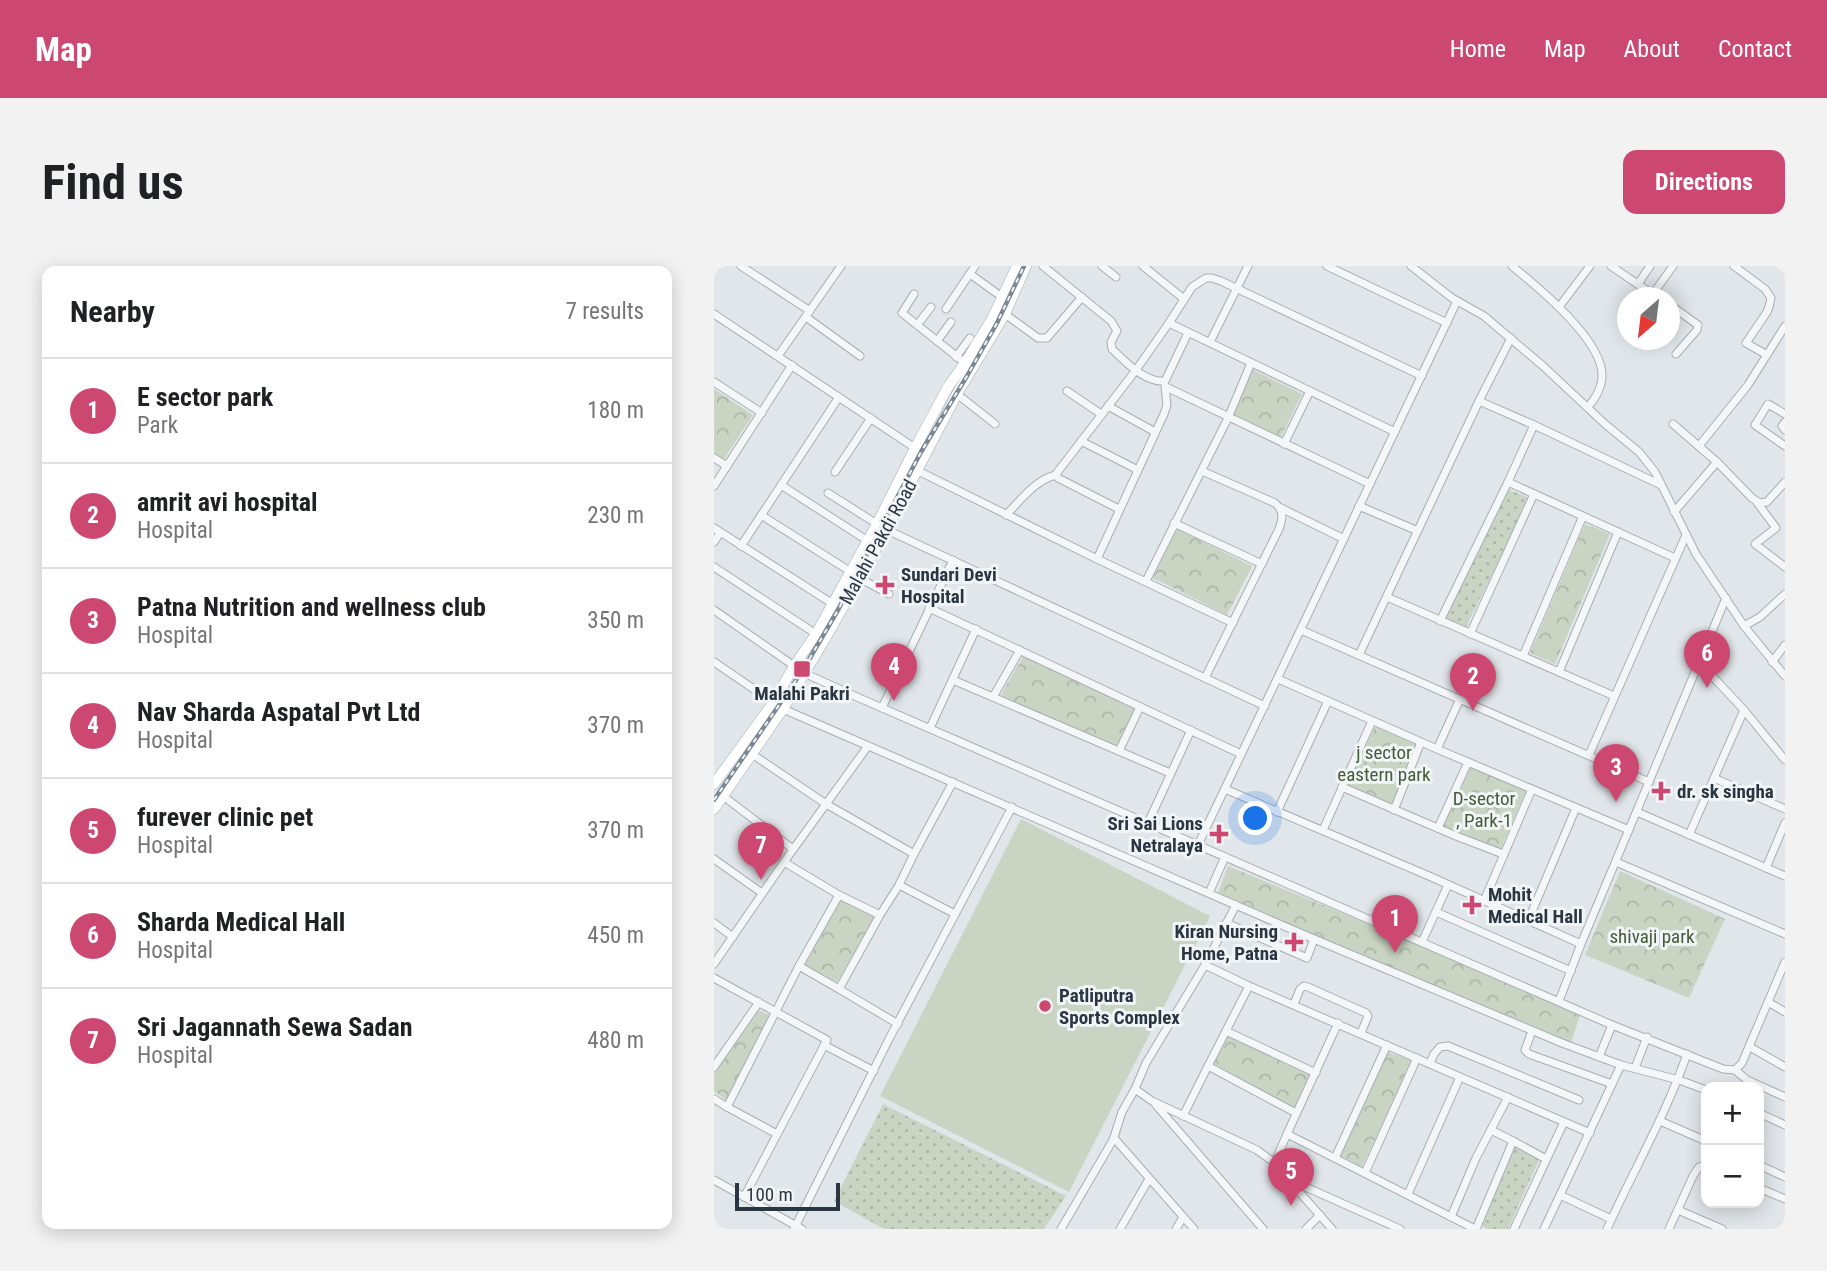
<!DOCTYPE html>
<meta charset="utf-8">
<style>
:root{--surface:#fff;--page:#f2f2f2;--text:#202124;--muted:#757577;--line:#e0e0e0;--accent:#cd4870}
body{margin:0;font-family:"Roboto Condensed",sans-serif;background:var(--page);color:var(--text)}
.controls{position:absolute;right:21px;bottom:21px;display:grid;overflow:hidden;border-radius:14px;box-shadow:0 4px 18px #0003}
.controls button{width:63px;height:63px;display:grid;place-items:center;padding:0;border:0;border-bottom:2px solid var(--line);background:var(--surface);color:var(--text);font:35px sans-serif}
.compass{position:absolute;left:903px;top:21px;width:63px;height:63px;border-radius:50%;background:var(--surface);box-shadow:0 4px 18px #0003;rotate:208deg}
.scale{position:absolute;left:21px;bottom:18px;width:105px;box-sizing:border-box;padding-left:7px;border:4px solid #2a3642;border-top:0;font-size:19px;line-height:24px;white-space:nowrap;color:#2a3642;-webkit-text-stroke:5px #f1f5f7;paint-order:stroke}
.you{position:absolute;left:542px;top:553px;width:24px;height:24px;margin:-18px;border:5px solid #fff;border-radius:50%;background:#1a73e8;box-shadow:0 0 0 10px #1a73e833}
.badge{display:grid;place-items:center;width:46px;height:46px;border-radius:50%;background:var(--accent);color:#fff;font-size:23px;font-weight:700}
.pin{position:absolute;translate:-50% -58px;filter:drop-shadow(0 2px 4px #0008)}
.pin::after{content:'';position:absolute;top:37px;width:24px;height:21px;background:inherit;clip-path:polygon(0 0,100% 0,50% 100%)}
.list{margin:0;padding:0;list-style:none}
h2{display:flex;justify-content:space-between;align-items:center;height:91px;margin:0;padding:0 28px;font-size:30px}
h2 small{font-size:23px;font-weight:400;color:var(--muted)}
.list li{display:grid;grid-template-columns:46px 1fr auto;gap:21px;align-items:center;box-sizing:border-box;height:105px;padding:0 28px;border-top:2px solid var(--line)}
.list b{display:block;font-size:26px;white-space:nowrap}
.list p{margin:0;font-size:23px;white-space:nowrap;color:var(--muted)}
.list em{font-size:23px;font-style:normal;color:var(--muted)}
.map{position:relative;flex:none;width:1071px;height:963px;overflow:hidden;border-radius:14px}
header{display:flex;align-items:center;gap:42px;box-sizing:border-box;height:98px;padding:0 35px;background:var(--accent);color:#fff}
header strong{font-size:33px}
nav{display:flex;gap:38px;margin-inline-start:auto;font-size:24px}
.intro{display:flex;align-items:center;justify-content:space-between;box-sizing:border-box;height:168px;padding:0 42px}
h1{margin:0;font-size:49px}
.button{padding:18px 32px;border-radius:14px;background:var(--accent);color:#fff;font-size:24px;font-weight:700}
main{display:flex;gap:42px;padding:0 42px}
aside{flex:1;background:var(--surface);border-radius:14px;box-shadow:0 4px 18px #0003}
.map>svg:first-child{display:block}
.grass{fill:url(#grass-dots)}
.park{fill:url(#park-crowns)}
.pitch{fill:#c9d4c3}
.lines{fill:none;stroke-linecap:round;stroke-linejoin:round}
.minor-casing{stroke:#a6aeb4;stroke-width:9}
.major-casing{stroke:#a1acb5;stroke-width:11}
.minor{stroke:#f4f6f8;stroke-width:7}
.major{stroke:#fff;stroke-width:10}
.rail-casing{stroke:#7b8893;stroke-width:4.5}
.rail{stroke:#f1f5f7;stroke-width:2;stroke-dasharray:5;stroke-linecap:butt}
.poi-dot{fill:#cd4870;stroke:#f1f5f7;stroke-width:2.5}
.labels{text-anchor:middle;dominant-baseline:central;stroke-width:6;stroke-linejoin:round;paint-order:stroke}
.street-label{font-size:19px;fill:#2a3642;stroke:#f1f5f7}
.poi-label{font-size:19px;font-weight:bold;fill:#2a3642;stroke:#f1f5f7;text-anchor:start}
.park-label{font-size:19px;fill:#445d37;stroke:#f1f5f7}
</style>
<header>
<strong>Map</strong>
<nav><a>Home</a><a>Map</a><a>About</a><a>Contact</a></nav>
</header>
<div class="intro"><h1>Find us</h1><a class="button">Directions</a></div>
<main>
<aside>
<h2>Nearby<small>7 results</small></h2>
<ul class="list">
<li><span class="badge">1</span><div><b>E sector park</b><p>Park</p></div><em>180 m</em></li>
<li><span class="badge">2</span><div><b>amrit avi hospital</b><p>Hospital</p></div><em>230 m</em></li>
<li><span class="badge">3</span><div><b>Patna Nutrition and wellness club</b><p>Hospital</p></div><em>350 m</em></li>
<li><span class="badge">4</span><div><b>Nav Sharda Aspatal Pvt Ltd</b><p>Hospital</p></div><em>370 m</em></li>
<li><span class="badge">5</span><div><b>furever clinic pet</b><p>Hospital</p></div><em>370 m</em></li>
<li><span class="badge">6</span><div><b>Sharda Medical Hall</b><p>Hospital</p></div><em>450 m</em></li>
<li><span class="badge">7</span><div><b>Sri Jagannath Sewa Sadan</b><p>Hospital</p></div><em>480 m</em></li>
</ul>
</aside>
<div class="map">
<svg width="1071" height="963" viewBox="0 0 1071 963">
<defs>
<pattern id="grass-dots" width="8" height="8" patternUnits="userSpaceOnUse" patternTransform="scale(1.75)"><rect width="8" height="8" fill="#c9d4c3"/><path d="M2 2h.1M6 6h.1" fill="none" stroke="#adb7a9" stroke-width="1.8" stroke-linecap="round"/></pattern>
<pattern id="park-crowns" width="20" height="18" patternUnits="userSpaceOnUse" patternTransform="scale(1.75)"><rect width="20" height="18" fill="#c9d4c3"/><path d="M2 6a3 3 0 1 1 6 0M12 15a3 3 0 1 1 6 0" fill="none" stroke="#adb7a9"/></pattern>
</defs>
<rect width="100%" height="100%" fill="#e1e6ea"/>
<g class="grass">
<polygon points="793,223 816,232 752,361 731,352"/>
<polygon points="169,838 352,930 330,963 170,963 120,935"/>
<polygon points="800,880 825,894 794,963 773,963 768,960"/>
</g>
<g class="park">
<polygon points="537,103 588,128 566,173 514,150"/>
<polygon points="0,123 39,149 8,196 0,190"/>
<polygon points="871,258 896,268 841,398 816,387"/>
<polygon points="463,263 538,300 513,349 439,312"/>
<polygon points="310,389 423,441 405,483 285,432"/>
<polygon points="661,460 703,477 676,542 632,522"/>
<polygon points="755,500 814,526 810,529 786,585 728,560"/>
<polygon points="514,600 867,746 855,783 504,627"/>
<polygon points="906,605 1011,653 975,732 871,689"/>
<polygon points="127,633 162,651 123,716 91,699"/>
<polygon points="44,744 57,750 12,834 0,825 0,808"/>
<polygon points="513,769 597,808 580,842 499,797"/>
<polygon points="673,786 698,795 648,901 626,889"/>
</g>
<polygon class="pitch" points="307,553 496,650 355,926 166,830"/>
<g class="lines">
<defs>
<g id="minor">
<polyline points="27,0 96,45"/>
<path d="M329,0l68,55 6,10 -6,11 1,7c14,13 33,34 53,32l23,-48"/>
<polyline points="388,0 402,11"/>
<polyline points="429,0 470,33"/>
<polyline points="613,0 733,57"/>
<polyline points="697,0 738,32 770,50 829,100 891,158 925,186 941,206 982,288 1030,360 1071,410"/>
<path d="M798,0c27,22 93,76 90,112 -1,12 -7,21 -14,29"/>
<polyline points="897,0 944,32"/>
<polyline points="1020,0 1051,23 1057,32 1055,41 1053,46 1032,77 1053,89"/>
<polyline points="256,8 288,31"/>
<polyline points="924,18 936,0"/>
<polyline points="200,28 188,47 251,97"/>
<polyline points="939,28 959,0"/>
<polyline points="956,39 984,59 983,64 962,88"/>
<polyline points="845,41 876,0"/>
<polyline points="232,43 261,0"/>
<polyline points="0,48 201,182"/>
<polyline points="291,48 324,72 333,72 368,31"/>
<polyline points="92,51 146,90"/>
<polyline points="455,57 681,166"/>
<polyline points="204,58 217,41"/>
<polyline points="223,75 237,56"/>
<polyline points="496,76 534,0"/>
<polyline points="64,90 127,0"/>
<polyline points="242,91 256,72"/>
<polyline points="0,116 48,147"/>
<polyline points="452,121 656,218"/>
<polyline points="353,125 387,148"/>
<polyline points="243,128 281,158"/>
<polyline points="765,135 820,159 947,219"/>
<polyline points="394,140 441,166"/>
<polyline points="1071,148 1054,138 1041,159 1071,180"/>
<polyline points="1071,156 1068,160 1071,164"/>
<polyline points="959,158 1003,196 1038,232 1046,237 1053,236 1071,216"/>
<polyline points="820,159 794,216 961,292"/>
<polyline points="367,175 424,204"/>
<polyline points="570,178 596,125"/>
<polyline points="985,180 1034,119 1071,60"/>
<polyline points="0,192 13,200"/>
<polyline points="192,199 383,293 519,357"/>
<path d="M488,205l73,32c9,8 8,15 4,26l-74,149"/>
<polyline points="121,206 157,152"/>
<polyline points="67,219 154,275"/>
<polyline points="0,220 78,99"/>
<polyline points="114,227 163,258"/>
<polyline points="1042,235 1062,262 1041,278 1071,301"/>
<polyline points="645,240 704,265"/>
<polyline points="567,242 630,273"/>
<polyline points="405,243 344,212 342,208 422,104 455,57 478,21 492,12 498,12 507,15 708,110"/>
<polyline points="960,246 1003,196"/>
<polyline points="47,249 137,306"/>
<path d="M292,249c13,-13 30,-36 50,-40"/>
<polyline points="460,257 548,298"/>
<polyline points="0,262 119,338"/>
<polyline points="171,263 551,440"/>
<polyline points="0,276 6,267"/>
<polyline points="27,280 125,131"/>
<polyline points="383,293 450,148 453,139 451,120"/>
<polyline points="0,301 102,368"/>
<polyline points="145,312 175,328"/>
<polyline points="432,315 514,152 537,97"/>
<polyline points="673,331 900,430"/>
<polyline points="215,342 527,488"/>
<polyline points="0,344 90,407 143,431 898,759 1009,803 1021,804 1028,797 1071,696"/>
<polyline points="726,355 794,216"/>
<polyline points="1030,360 1046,351 1071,328"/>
<polyline points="587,364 935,516"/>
<polyline points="756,368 820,228"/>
<polyline points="645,389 765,135 797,72"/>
<polyline points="809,390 869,250"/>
<polyline points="0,396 69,443 600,673 848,777 907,799 965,814 992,824"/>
<polyline points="985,396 1030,444 1071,494"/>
<polyline points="1058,396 1071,379"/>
<polyline points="845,406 904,266"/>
<polyline points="564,413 723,483 915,564"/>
<polyline points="239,414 456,507"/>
<polyline points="279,431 306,384"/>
<polyline points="168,442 239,294"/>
<polyline points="216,462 262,363"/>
<polyline points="723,483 746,433"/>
<polyline points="405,485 426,441"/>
<polyline points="38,488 112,538 200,588"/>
<polyline points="875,489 972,269"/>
<polyline points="1000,512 1071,543"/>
<polyline points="628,521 742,570 789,588"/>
<polyline points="511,523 715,610 867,678"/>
<polyline points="9,530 79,583"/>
<polyline points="680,544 707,476"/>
<polyline points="563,546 614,435"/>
<polyline points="923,546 1071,610"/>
<polyline points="434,557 477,464"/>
<polyline points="724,562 754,496"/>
<polyline points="609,564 658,455"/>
<polyline points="975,569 1030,444"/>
<polyline points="484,579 743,35"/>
<polyline points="0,593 48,627"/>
<polyline points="70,596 125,629"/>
<polyline points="902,596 1071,668"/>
<polyline points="1052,602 1071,557"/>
<polyline points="185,619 241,648"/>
<polyline points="495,627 511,591"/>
<polyline points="770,635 818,523"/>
<polyline points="722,646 857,705"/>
<polyline points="166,649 125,629 85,700 125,723 166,649 185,619 200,588 239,516"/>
<polyline points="814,655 862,542"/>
<polyline points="0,657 19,671"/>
<polyline points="512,657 593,692 600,673"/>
<polyline points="708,676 734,619"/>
<polyline points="0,698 70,596 154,480"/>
<polyline points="491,699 535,720 876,867"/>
<polyline points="0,712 113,774 30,931"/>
<polyline points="535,720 494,800 582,847"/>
<polyline points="125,723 184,758"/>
<polyline points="845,735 867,678 1012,332"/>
<polyline points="1054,736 1071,746"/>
<polyline points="580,738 586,723 590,720 594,721 652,747 654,750 647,767"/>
<polyline points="512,765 602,807"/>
<polyline points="818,765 811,784 815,788 898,818"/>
<polyline points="110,779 160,805"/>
<polyline points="1036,781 1071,801"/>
<polyline points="885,791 898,759"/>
<polyline points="716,797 720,788 726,781 734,780 865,834"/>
<polyline points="0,801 45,736"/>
<polyline points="921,802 933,771"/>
<polyline points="1021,804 1033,814 1071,831"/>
<polyline points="421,823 438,835 543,884 558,895 618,963"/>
<polyline points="0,833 13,841 85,700"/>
<polyline points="442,839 549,963"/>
<polyline points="13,841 63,868"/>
<polyline points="1045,847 1071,859"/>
<polyline points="469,850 494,800"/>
<polyline points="946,855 992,875"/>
<polyline points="777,864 799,875"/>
<polyline points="573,868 624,757"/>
<polyline points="400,872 480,963"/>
<polyline points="621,892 673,779"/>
<polyline points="560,898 573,868 761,963"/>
<polyline points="1045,899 1071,911"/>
<polyline points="651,907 703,792"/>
<polyline points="0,914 88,963"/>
<polyline points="578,915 686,963"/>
<polyline points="1045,922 1071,933"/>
<polyline points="694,928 746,811"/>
<polyline points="846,929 897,953"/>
<polyline points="964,944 1008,963"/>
<polyline points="737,951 762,892 794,831"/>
<polyline points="80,963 175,773 298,541"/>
<polyline points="347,963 399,874 408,846 421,823 432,797 491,699 522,639"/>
<polyline points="406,963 435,913"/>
<polyline points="462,963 469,951"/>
<polyline points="592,963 606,949"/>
<polyline points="762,963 799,875 832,893"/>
<polyline points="800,963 850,856"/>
<polyline points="830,963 907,799"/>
<path d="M893,963c26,-58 59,-114 80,-175"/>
<polyline points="955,963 979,910 985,901 992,899"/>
</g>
<g id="major">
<polyline points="0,518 59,437 80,400 102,368 163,258 201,182 234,121 251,97 279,51 303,0"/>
<polyline points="0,543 69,443 111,373 163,281 243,128 291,48 312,0"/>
</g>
</defs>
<use href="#minor" class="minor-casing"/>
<use href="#major" class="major-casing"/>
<use href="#minor" class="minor"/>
<use href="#major" class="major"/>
<defs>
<polyline id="rail" points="0,534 89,404 124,344 207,186 253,110 283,57 310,0"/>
</defs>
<use href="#rail" class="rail-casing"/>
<use href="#rail" class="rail"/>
</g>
<g class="poi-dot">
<path d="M167.5 308.5h7v7h7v7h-7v7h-7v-7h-7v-7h7z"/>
<rect x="79" y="394" width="18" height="18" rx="3.5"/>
<path d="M943.5 514.5h7v7h7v7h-7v7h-7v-7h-7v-7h7z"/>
<path d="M501.5 557.5h7v7h7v7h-7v7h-7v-7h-7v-7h7z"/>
<path d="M754.5 628.5h7v7h7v7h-7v7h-7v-7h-7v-7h7z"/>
<path d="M576.5 665.5h7v7h7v7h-7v7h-7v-7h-7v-7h7z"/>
<circle cx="331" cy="740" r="7"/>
</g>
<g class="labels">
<g class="street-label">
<text transform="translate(164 276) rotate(-61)">Malahi Pakdi Road</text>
</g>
<g class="poi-label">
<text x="187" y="308">Sundari Devi<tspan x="187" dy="22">Hospital</tspan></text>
<text x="88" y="427" text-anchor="middle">Malahi Pakri</text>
<text x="963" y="525">dr. sk singha</text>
<text x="489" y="557" text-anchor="end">Sri Sai Lions<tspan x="489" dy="22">Netralaya</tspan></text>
<text x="774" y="628">Mohit<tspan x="774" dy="22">Medical Hall</tspan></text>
<text x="564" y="665" text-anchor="end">Kiran Nursing<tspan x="564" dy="22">Home, Patna</tspan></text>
<text x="345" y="729">Patliputra<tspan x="345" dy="22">Sports Complex</tspan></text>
</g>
<g class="park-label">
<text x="670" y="486">j sector<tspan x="670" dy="22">eastern park</tspan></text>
<text x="770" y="532">D-sector<tspan x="770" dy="22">, Park-1</tspan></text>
<text x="938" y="670">shivaji park</text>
</g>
</g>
</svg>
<div class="controls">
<button>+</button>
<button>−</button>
</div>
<svg class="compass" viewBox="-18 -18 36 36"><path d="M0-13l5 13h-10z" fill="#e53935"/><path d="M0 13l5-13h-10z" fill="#757577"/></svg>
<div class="scale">100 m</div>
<div class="you"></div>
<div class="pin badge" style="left:681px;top:687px">1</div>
<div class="pin badge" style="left:759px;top:445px">2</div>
<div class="pin badge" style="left:902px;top:536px">3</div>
<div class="pin badge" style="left:180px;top:435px">4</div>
<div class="pin badge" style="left:577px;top:940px">5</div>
<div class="pin badge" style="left:993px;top:422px">6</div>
<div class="pin badge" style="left:47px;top:614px">7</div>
</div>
</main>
